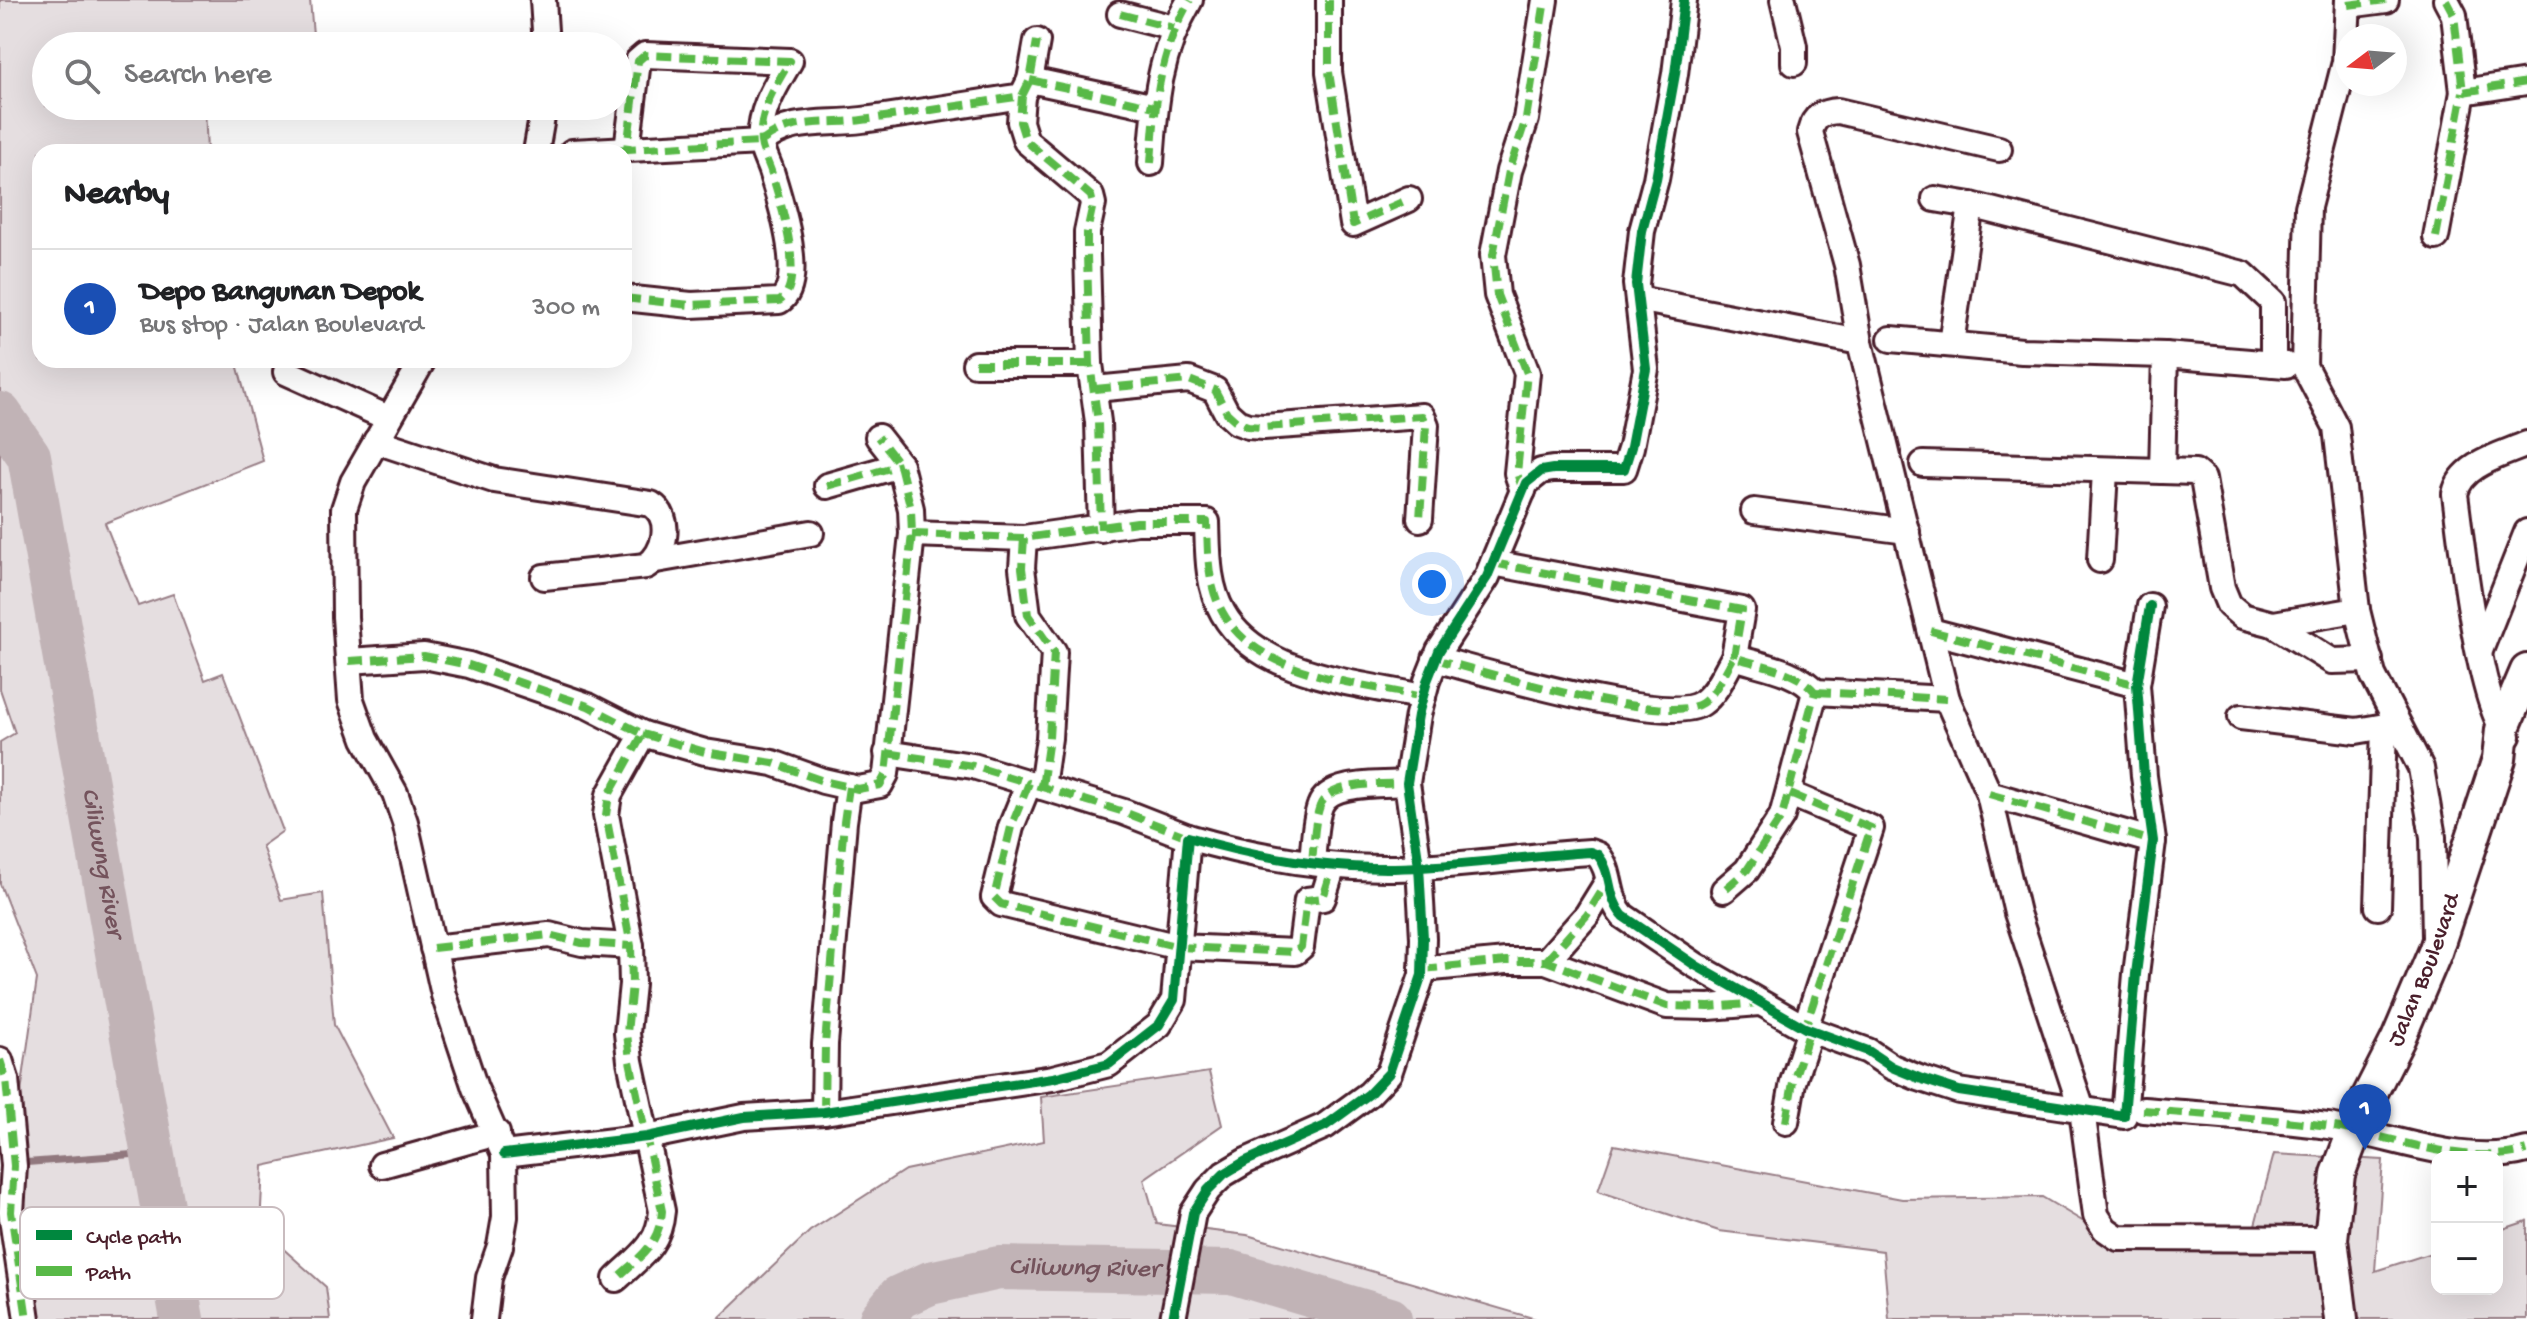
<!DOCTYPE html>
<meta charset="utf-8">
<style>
:root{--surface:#fff;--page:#f2f2f2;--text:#202124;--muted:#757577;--line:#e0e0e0;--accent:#db2777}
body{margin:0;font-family:"Gochi Hand",sans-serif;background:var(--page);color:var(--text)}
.controls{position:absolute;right:24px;bottom:24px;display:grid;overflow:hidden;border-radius:16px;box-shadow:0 8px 32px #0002}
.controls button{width:72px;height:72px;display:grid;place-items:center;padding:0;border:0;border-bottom:2px solid var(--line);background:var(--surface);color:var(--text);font:40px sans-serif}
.compass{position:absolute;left:2335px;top:24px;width:72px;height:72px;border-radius:50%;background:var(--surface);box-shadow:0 8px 32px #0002;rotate:254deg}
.you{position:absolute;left:1432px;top:584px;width:28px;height:28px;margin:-20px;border:6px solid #fff;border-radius:50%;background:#1a73e8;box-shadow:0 0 0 12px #1a73e833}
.badge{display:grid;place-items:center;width:52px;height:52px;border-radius:50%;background:var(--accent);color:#fff;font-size:26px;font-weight:700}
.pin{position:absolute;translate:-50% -66px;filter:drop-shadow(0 2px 4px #0008)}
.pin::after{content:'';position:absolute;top:42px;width:28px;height:24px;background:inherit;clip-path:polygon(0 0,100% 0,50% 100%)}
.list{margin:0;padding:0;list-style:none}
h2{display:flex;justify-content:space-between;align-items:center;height:104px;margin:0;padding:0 32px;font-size:34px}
h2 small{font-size:26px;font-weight:400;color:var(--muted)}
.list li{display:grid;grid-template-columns:52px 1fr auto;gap:24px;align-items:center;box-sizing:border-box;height:120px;padding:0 32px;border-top:2px solid var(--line)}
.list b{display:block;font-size:30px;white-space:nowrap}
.list p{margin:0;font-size:26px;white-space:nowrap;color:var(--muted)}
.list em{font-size:26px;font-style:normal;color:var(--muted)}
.icon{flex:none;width:44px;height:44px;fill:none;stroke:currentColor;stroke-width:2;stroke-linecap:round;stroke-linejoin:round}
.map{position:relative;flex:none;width:2527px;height:1319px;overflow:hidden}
.search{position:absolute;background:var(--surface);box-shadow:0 8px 32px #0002;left:32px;top:32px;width:600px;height:88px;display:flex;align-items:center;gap:20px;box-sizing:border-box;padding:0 28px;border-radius:44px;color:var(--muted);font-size:30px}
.panel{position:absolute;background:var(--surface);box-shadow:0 8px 32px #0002;left:32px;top:144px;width:600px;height:224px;border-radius:24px}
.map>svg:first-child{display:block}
.green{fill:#e5dee0;stroke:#987e86;stroke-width:2}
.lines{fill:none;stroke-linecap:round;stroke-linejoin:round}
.stream{stroke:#91787e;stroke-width:7}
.river{stroke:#c1b3b6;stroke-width:44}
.minor-casing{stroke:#4a1f2b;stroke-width:30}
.secondary-casing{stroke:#4a1f2b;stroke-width:38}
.minor{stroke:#fff;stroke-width:24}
.secondary{stroke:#fff;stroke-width:32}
.quiet{stroke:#58b947;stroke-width:8;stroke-dasharray:16 8;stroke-linecap:butt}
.cycleway-casing{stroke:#fff;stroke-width:15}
.cycleway{stroke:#00873e;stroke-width:10}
.labels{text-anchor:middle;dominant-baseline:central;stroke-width:8;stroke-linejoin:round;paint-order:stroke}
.street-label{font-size:24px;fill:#4a1f2b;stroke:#fff}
.water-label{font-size:26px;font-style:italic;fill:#74535c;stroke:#fff}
.key{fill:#fff;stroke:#c9bcbf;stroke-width:2}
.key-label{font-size:22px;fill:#4a1f2b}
</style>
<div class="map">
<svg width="2527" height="1319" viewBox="0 0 2527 1319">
<rect width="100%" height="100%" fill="#fff"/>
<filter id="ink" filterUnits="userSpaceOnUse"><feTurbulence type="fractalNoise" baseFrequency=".0125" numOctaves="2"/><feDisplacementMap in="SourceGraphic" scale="16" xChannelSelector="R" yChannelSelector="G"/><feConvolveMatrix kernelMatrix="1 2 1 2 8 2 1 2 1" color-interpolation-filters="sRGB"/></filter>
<g filter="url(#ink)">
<g class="green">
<polygon points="0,0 310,0 314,46 222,44 219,46 46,46 46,106 205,106 207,152 40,152 40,360 236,360 263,461 105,523 138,606 173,594 205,680 223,673 283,831 262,846 281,900 323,893 334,1025 393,1138 263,1166 260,1228 326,1287 330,1319 29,1319 7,1192 37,979 0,884 0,742 15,733 0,689"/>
<polygon points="1209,1072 1222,1125 1144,1179 1157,1224 1247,1235 1536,1319 718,1319 810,1231 905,1170 1044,1141 1041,1097"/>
<polygon points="1614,1145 1902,1199 2042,1197 2126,1247 2252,1236 2274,1154 2383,1160 2375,1271 2437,1251 2437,1289 2497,1289 2497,1231 2527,1221 2527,1319 1889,1319 1883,1251 1719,1231 1598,1191"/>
</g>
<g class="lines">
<polyline class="stream" points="20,1166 20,1163 152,1153"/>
<g class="river">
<path id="s1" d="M0,414l29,42 153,863"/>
<path id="s2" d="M881,1319l18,-22 31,-14 69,-15 232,4 159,47"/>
</g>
<defs>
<g id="minor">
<polyline points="543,0 546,46"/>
<polyline points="1329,0 1329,72 1353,224 1409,199"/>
<polyline points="1783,0 1794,46 1794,63"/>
<polyline points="2348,0 2345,62 2308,207 2304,366 2336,427 2357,610 2373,675 2421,768 2433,837 2435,937"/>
<polyline points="2446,0 2454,15 2463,92 2527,82"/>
<polyline points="2348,5 2386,0"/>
<polyline points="1120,14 1174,28"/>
<polyline points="1030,80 1155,107"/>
<polyline points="1022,96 1020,122 1026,141 1083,189 1091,196 1093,204 1087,232 1087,255 1090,364 1098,422 1101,529"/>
<path d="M1999,149l-161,-38c-16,1 -24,5 -28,21l37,133 13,77 87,357 42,95 28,119 65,197 14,105 9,14 13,9 213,1"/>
<polyline points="536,152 544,106"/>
<path d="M572,152l189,-10c31,-25 64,-17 101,-22 53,-7 107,-16 160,-24l8,-16 7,-39"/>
<path d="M1151,163c4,-60 8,-110 39,-163"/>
<polyline points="1935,199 1971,205 2243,274 2273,302 2273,364"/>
<polyline points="2436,237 2463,92"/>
<path d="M624,298l67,7 88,-4c29,-16 0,-104 -8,-130 -3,-9 -9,-20 -10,-29 -3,-30 15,-57 29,-81l-145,-6 -7,6 -11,88"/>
<polyline points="1638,299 1860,342"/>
<polyline points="1891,339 2022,351 2165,355 2162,471 2195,472 2203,479 2222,588 2229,605 2242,616 2273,624 2357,610"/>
<polyline points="1951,344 1971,205"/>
<polyline points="2165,355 2286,365"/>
<polyline points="423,360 353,482 344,509 345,617 351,700 365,739 395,793 405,822 444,995 475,1088 504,1154 505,1217 500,1246 489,1278 484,1319"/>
<polyline points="975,364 1090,364"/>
<polyline points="286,372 388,418"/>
<polyline points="1095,389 1189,380 1215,390 1227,413 1237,422 1248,426 1264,427 1422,416 1426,425 1420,519"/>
<path d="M376,441l118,39 157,24c22,13 15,50 -5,62l-102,11"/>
<polyline points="1923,464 2162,471"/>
<polyline points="827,486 900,465"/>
<polyline points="1523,491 1517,473 1527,373 1497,295 1493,255 1509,171 1526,119 1545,0"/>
<polyline points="1754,511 1907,531"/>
<path d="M912,534l112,4 113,-16h70c1,31 0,63 16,91 35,63 136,70 200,84"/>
<polyline points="1024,538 1022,568 1028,615 1054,652 1049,738 1042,787"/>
<polyline points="656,560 811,533"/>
<polyline points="2100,560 2105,471"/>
<polyline points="1493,563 1742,610 1734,657"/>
<polyline points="2273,624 2332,661 2370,660"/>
<polyline points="1931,631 2137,685"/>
<polyline points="2479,653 2527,532"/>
<path d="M1435,659c47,12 232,68 267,44 15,-10 23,-32 32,-46 26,9 63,13 81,35l-33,124 -35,54 -23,20"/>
<path d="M349,661l75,-5 45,9 119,41 55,28 -34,61 -3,20 25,131 1,38 -5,49 3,28 32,150c-3,35 -22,45 -46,68"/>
<polyline points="1815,692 1947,699"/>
<polyline points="2241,717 2356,731 2397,724"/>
<polyline points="643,734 705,752 773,763 823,781 858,789 880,785 886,774 912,534 911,509 900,465 878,437"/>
<path d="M2508,736c-29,-27 -47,-196 -53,-242 6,-30 47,-39 72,-50"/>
<polyline points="887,753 973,766 1029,783"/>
<polyline points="1790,794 1871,828 1805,1028"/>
<polyline points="1989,794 2153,841"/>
<polyline points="1188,837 1124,812 1029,783 1011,827 994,897 1001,904 1179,947 1295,952 1301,947 1307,900 1323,898 1333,866"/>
<path d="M1312,862c2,-18 2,-40 8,-56 9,-26 64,-21 87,-23"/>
<polyline points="2378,907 2384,728"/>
<polyline points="433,948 549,935 582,943 631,946"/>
<polyline points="1546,961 1587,915 1608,881"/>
<polyline points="1422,969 1506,961 1546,961 1667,1006 1709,1007 1759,1003"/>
<polyline points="0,1060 6,1079 14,1166 11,1212 27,1319"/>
<path d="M2143,1110c62,5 124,8 185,16 64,9 134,42 199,24"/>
<polyline points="824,1112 825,1044 844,822 849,787"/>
<polyline points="1786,1122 1793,1082 1810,1030"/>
<path d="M504,1154l143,-17 97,-20 80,-5 229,-34 56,-14 50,-39 15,-25 14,-163c68,20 135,32 206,31 65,-1 130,-12 196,-16l8,3c15,18 8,41 25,61l72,49 110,63 63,23 24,16 27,11 40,13 165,25 12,-142 17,-133 -9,-65 -7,-91 13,-79"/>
<polyline points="382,1165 497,1133"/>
<polyline points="1173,1319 1193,1213 1208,1190 1224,1174 1246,1161 1325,1126 1369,1094 1389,1073 1422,975 1423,938 1419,866 1407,783 1418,715 1427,681 1439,651 1487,577 1526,483 1541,471 1553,469 1624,469 1631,447 1646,369 1636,284 1642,231 1656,179 1675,74 1684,0"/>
</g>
<g id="secondary">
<path id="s3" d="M2341,1319l-10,-80 7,-65 25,-66 35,-69 37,-87 64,-193 3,-29 25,-59"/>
</g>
</defs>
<use href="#minor" class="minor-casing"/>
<use href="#secondary" class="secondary-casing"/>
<use href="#minor" class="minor"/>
<use href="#secondary" class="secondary"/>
<g class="quiet">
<polyline points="1329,0 1329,72 1353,224 1409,199"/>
<polyline points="2446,0 2454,15 2463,92 2527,82"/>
<polyline points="2348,5 2386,0"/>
<polyline points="1120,14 1174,28"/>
<polyline points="1030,80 1155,107"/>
<polyline points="1022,96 1020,122 1026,141 1083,189 1091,196 1093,204 1087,232 1087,255 1090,364 1098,422 1101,529"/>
<path d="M572,152l189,-10c31,-25 64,-17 101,-22 53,-7 107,-16 160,-24l8,-16 7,-39"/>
<path d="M1151,163c4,-60 8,-110 39,-163"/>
<polyline points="2436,237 2463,92"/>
<path d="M624,298l67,7 88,-4c29,-16 0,-104 -8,-130 -3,-9 -9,-20 -10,-29 -3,-30 15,-57 29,-81l-145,-6 -7,6 -11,88"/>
<polyline points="975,364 1090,364"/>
<polyline points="1095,389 1189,380 1215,390 1227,413 1237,422 1248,426 1264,427 1422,416 1426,425 1420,519"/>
<polyline points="827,486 900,465"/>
<polyline points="1523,491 1517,473 1527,373 1497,295 1493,255 1509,171 1526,119 1545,0"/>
<path d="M912,534l112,4 113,-16h70c1,31 0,63 16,91 35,63 136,70 200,84"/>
<polyline points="1024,538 1022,568 1028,615 1054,652 1049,738 1042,787"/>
<polyline points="1493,563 1742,610 1734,657"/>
<polyline points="1931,631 2137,685"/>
<path d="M1435,659c47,12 232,68 267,44 15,-10 23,-32 32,-46 26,9 63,13 81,35l-33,124 -35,54 -23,20"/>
<path d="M349,661l75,-5 45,9 119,41 55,28 -34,61 -3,20 25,131 1,38 -5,49 3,28 32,150c-3,35 -22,45 -46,68"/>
<polyline points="1815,692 1947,699"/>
<polyline points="643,734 705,752 773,763 823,781 858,789 880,785 886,774 912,534 911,509 900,465 878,437"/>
<polyline points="887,753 973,766 1029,783"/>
<polyline points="1790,794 1871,828 1805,1028"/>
<polyline points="1989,794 2153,841"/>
<polyline points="1188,837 1124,812 1029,783 1011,827 994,897 1001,904 1179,947 1295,952 1301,947 1307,900 1323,898 1333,866"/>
<path d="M1312,862c2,-18 2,-40 8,-56 9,-26 64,-21 87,-23"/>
<polyline points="433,948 549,935 582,943 631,946"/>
<polyline points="1546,961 1587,915 1608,881"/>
<polyline points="1422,969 1506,961 1546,961 1667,1006 1709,1007 1759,1003"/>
<polyline points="0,1060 6,1079 14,1166 11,1212 27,1319"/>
<path d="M2143,1110c62,5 124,8 185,16 64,9 134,42 199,24"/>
<polyline points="824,1112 825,1044 844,822 849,787"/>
<polyline points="1786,1122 1793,1082 1810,1030"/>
</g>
<defs>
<g id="cycleway">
<path d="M504,1154l143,-17 97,-20 80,-5 229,-34 56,-14 50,-39 15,-25 14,-163c68,20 135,32 206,31 65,-1 130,-12 196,-16l8,3c15,18 8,41 25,61l72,49 110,63 63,23 24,16 27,11 40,13 165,25 12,-142 17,-133 -9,-65 -7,-91 13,-79"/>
<polyline points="1173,1319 1193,1213 1208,1190 1224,1174 1246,1161 1325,1126 1369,1094 1389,1073 1422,975 1423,938 1419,866 1407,783 1418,715 1427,681 1439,651 1487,577 1526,483 1541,471 1553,469 1624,469 1631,447 1646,369 1636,284 1642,231 1656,179 1675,74 1684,0"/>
</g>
</defs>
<use href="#cycleway" class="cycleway-casing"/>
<use href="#cycleway" class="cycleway"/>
</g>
</g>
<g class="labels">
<g class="street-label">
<text stroke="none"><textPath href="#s3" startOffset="368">Jalan Boulevard</textPath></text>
</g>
<g class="water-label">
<text stroke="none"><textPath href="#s1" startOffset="464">Ciliwung River</textPath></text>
<text stroke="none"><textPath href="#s2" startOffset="218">Ciliwung River</textPath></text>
</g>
</g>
<rect x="20" y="1207" width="264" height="92" rx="12" class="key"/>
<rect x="36" y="1230" width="36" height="10" fill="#00873e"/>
<rect x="36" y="1266" width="36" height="10" fill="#58b947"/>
<g class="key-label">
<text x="86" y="1243">Cycle path</text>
<text x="86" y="1279">Path</text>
</g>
</svg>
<div class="controls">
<button>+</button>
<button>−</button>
</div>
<svg class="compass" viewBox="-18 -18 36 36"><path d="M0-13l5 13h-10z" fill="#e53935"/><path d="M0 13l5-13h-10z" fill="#757577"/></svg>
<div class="you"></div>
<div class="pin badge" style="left:2365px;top:1150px;background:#1a4fb4">1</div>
<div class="search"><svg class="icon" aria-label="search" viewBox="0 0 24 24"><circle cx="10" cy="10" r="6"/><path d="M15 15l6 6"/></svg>Search here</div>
<section class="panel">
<h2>Nearby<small></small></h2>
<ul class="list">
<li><span class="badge" style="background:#1a4fb4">1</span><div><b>Depo Bangunan Depok</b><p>Bus stop · Jalan Boulevard</p></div><em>300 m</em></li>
</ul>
</section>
</div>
